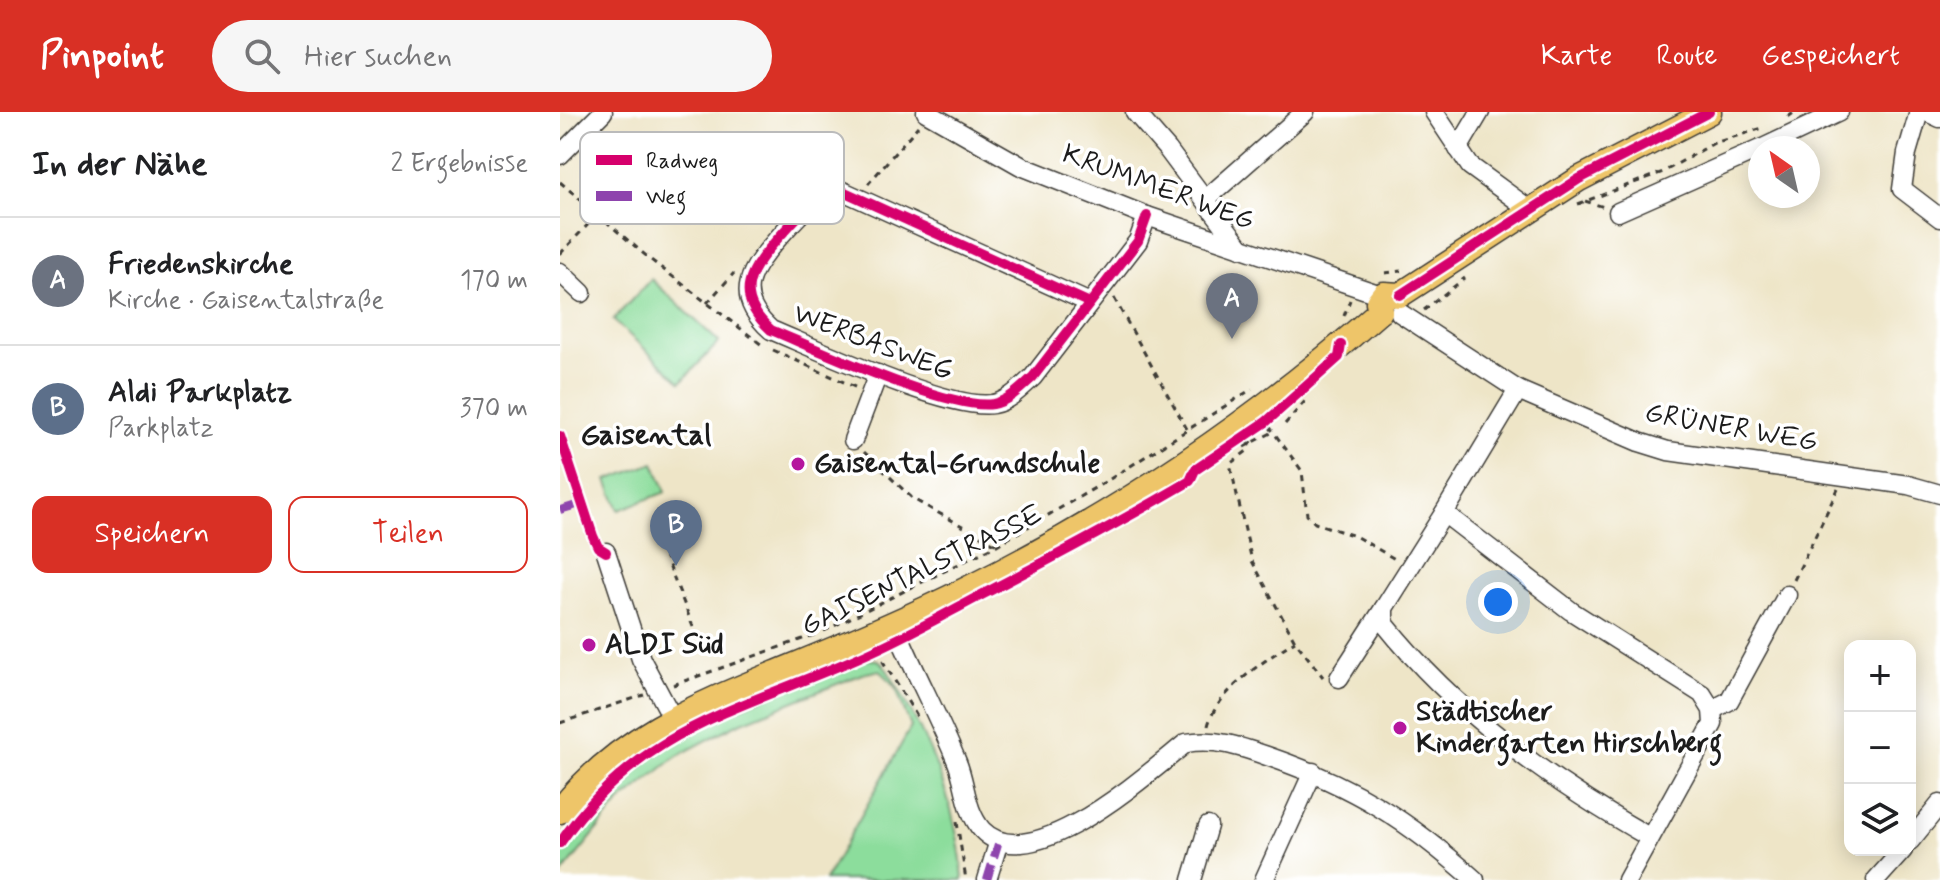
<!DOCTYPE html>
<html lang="de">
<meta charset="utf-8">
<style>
:root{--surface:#fff;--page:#f6f6f6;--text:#202124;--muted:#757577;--line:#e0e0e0;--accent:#d93025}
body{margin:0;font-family:Mynerve,sans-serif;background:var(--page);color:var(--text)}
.controls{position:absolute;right:24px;bottom:24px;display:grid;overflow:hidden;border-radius:16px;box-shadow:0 4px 20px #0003}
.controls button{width:72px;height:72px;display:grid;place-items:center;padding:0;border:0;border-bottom:2px solid var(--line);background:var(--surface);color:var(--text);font:40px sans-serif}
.compass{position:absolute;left:1188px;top:24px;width:72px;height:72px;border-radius:50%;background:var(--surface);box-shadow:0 4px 20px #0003;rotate:326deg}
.you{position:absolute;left:938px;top:490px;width:28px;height:28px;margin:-20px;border:6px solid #fff;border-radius:50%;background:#1a73e8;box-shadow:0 0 0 12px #1a73e833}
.badge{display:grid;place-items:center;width:52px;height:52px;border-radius:50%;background:var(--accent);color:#fff;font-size:26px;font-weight:700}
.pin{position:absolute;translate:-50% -66px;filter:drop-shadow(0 2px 4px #0008)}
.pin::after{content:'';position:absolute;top:42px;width:28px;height:24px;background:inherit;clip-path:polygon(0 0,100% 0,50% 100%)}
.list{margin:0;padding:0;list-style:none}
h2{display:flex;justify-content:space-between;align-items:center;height:104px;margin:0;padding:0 32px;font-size:34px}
h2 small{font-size:26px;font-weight:400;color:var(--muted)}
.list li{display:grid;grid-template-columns:52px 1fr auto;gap:24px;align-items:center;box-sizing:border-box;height:128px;padding:0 32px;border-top:2px solid var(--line)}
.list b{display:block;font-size:30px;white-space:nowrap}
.list p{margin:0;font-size:26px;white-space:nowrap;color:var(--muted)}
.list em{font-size:26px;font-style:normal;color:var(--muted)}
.actions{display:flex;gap:16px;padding:24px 32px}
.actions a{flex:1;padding:18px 0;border:2px solid var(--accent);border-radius:16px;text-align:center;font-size:28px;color:var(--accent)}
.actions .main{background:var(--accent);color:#fff}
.icon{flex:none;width:44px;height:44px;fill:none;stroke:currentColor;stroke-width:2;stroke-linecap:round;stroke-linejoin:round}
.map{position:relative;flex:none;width:1380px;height:768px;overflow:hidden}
header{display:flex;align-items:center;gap:48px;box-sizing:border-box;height:112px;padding:0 40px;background:var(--accent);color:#fff}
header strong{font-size:38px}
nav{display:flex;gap:44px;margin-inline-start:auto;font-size:28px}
.search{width:560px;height:72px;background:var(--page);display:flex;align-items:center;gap:20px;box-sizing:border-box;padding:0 28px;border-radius:44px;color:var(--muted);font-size:30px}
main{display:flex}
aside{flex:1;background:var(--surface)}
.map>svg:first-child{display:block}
.green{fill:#8cdd9c;stroke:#547c5c;stroke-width:2}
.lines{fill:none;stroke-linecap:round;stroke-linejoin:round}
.minor-casing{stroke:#3c3a36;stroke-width:21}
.major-casing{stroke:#3c3a36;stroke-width:27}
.path{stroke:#3c3a36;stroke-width:3;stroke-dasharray:6 6;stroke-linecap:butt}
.minor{stroke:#fff;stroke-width:18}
.major{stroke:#eec569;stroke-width:24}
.quiet{stroke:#8e44ad;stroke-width:8;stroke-dasharray:16 8;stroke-linecap:butt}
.cycleway-casing{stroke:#fff;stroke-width:15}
.cycleway{stroke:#d6006c;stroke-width:10}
.poi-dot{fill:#b5179e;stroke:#fff;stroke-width:3}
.labels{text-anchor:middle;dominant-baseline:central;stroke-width:7;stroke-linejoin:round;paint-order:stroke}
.street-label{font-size:28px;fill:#1c1c1c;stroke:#fff}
.poi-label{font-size:28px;font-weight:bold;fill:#1c1c1c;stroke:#fff;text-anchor:start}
.neighbourhood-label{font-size:30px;font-weight:bold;fill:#1c1c1c;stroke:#fff}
.key{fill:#fff;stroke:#bbb;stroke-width:2}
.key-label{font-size:22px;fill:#1c1c1c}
</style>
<header>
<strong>Pinpoint</strong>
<div class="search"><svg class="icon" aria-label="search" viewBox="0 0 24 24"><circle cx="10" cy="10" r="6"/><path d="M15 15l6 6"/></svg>Hier suchen</div>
<nav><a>Karte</a><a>Route</a><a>Gespeichert</a></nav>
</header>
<main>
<aside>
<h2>In der Nähe<small>2 Ergebnisse</small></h2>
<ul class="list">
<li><span class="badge" style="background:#6b7280">A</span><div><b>Friedenskirche</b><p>Kirche · Gaisentalstraße</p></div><em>170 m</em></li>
<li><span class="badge" style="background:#5c6f8a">B</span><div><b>Aldi Parkplatz</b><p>Parkplatz</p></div><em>370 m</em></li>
</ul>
<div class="actions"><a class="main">Speichern</a><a>Teilen</a></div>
</aside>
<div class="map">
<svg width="1380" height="768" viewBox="0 0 1380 768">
<rect width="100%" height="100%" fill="#fff"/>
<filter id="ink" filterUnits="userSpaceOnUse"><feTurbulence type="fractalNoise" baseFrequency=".0125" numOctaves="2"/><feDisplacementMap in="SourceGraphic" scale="16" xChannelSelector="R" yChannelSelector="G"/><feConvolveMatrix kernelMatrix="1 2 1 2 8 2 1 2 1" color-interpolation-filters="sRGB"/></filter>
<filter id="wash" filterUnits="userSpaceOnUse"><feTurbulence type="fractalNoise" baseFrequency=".006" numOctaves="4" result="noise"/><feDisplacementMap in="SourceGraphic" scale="32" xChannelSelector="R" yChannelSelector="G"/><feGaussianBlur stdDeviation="1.8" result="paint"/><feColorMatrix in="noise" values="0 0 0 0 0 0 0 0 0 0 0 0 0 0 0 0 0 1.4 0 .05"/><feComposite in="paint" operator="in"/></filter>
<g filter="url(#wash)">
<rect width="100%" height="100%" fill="#eee5c7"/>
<g class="green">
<polygon points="91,167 159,230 121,270 53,208"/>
<polygon points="94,351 106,380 59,398 47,368"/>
<path d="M305,547l13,1 6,5c42,67 73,135 79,215h-138l86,-153 -16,-41 -15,-16 -18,4 -125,50 -60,32 -58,47 -59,73c0,-8 0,-17 0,-25 2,-13 19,-30 27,-40 73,-82 179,-114 278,-152z"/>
</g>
</g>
<g filter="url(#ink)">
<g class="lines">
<defs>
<g id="minor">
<polyline points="366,0 461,54 587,104 821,183"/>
<polyline points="575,0 608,38 681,136"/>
<polyline points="874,0 910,54 969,97"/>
<polyline points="1359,0 1347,41 1342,77 1380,106"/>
<polyline points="1367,0 1380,6"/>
<polyline points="1203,36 1279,0"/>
<polyline points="898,37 920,0"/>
<polyline points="0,43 43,0"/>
<polyline points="646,87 745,0"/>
<polyline points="1058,100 1200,37"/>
<polyline points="0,160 22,181"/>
<path d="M530,191l-254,-115c-24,11 -38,28 -56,48 -29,33 -49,58 -9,94 46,19 179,81 222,74 16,-3 29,-17 40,-27l105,-136 9,-25"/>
<polyline points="840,201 958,278 1079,330 1108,339 1348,373 1380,382"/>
<polyline points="958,278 884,401 1011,499 1142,582 1152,598 1153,612 1067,768"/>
<polyline points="293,328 318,262"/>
<path d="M884,401l-60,95v15c72,90 166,158 265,214"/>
<polyline points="46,440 81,547 112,605"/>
<path d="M334,511c19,47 44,92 63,139 9,22 8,48 25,68 48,50 164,-55 204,-87 31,-5 55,4 84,14 84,29 139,64 205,123"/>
<polyline points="779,566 824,496"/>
<polyline points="1152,598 1169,589 1227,483"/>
<polyline points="1350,729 1380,692"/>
<polyline points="427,768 438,732"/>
<polyline points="632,768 648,714"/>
<polyline points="704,768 753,660"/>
<polyline points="1316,768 1343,738"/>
</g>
<g id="major">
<polyline points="820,199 818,190 824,182 840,183 1019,67 1149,0"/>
<path d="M0,699c58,-76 143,-108 228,-143 59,-24 119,-49 177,-78 150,-74 290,-168 415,-279"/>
</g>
</defs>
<use href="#minor" class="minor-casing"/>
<use href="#major" class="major-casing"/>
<g class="path">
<polyline points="1228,5 1235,0"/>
<polyline points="0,70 91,148 202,233"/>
<polyline points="308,72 358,14"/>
<polyline points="1025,89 1044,95"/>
<polyline points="1018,92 1103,60 1154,31 1203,16"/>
<polyline points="0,142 37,103"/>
<polyline points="825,161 841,159"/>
<polyline points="554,186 628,319"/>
<polyline points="147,191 174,161"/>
<polyline points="864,198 905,166"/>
<polyline points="784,204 790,188"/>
<polyline points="213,238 297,276"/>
<polyline points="725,312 746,288"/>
<polyline points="709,314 742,359 747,403 755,411 795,424 835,447"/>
<polyline points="692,329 687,339 670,352 692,449 735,529 763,565"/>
<polyline points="684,335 713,320"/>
<polyline points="304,340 353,387 437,433"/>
<polyline points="96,420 137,525"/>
<polyline points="1234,468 1278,377"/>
<polyline points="264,519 437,433 550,367 692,277"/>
<polyline points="312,542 322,548 358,606"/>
<polyline points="113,573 257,522"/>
<polyline points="0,611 84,583"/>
<path d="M648,614c8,-34 58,-67 87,-85"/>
<polyline points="397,710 406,768"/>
</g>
<use href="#minor" class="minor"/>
<use href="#major" class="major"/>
<g class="quiet">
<polyline points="0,398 23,391"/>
<polyline points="427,768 438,732"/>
</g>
<defs>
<g id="cycleway">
<polyline points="840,183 1019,67 1149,0"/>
<path d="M530,191l-254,-115c-24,11 -38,28 -56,48 -29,33 -49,58 -9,94 46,19 179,81 222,74 16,-3 29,-17 40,-27l105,-136 9,-25"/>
<polyline points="0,324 33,424 38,435 46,440"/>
<path d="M0,731c80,-117 184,-134 304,-188 44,-19 86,-44 129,-66 67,-35 133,-70 197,-108l5,-11 71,-48 73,-65 2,-12"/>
</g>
</defs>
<use href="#cycleway" class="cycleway-casing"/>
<use href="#cycleway" class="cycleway"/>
</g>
</g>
<g class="poi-dot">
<circle cx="238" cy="352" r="8"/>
<circle cx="29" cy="533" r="8"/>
<circle cx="840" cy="616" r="8"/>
</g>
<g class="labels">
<g class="street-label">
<text transform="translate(598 76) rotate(20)">KRUMMER WEG</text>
<text transform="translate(313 231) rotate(21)">WERBASWEG</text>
<text transform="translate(1171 316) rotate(10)">GRÜNER WEG</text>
<text transform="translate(362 459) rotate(-26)">GAISENTALSTRASSE</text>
</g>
<g class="poi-label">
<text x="254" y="352">Gaisental-Grundschule</text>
<text x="45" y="533">ALDI Süd</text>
<text x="856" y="600">Städtischer<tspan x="856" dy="32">Kindergarten Hirschberg</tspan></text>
</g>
<g class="neighbourhood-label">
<text x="86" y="323">Gaisental</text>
</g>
</g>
<rect x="20" y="20" width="264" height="92" rx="12" class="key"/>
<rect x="36" y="43" width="36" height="10" fill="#d6006c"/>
<rect x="36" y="79" width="36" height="10" fill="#8e44ad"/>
<g class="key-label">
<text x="86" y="56">Radweg</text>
<text x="86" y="92">Weg</text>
</g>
</svg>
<div class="controls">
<button>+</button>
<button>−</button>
<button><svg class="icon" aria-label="layers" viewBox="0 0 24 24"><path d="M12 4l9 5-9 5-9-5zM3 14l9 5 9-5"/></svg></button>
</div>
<svg class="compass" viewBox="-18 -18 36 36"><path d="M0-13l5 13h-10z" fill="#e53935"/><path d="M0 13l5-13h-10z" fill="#757577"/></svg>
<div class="you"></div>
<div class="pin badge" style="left:672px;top:227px;background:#6b7280">A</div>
<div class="pin badge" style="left:116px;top:454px;background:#5c6f8a">B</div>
</div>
</main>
